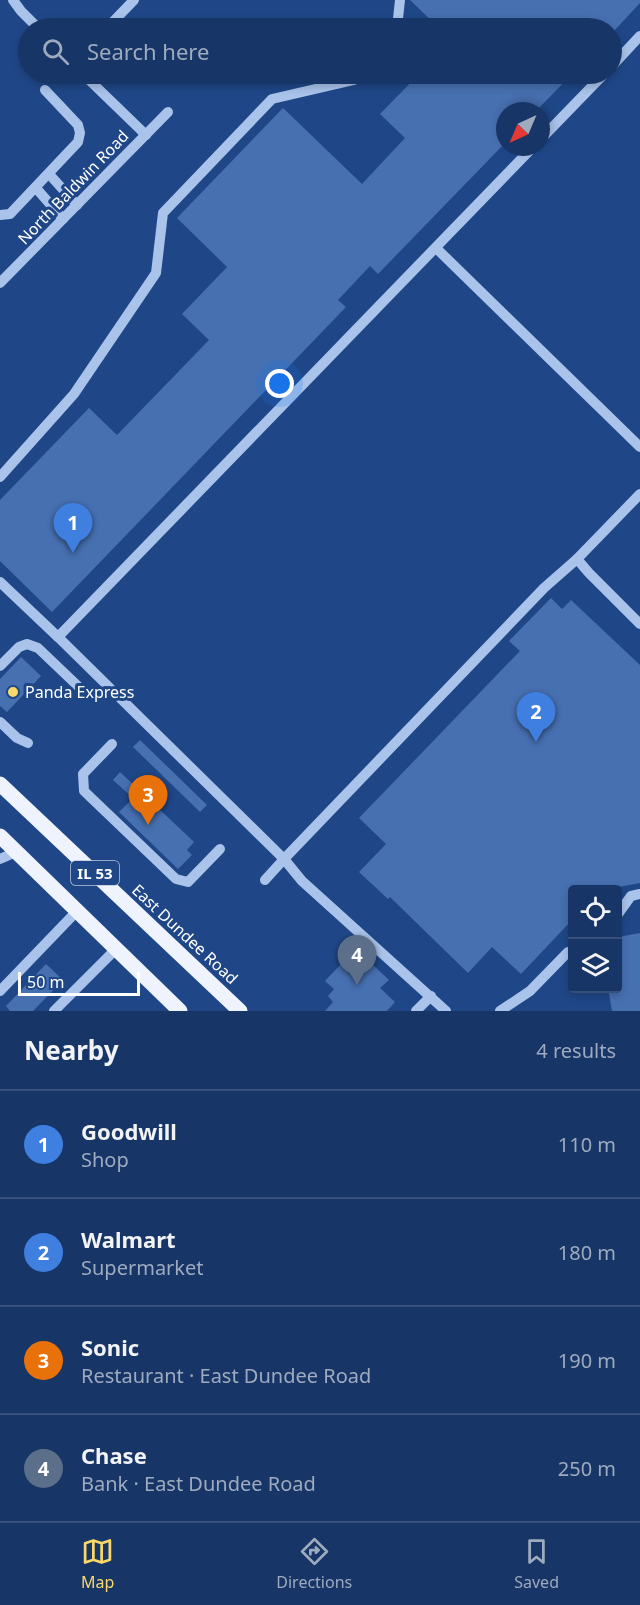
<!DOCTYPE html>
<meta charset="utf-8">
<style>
:root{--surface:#173566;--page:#203d6c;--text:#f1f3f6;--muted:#9eabbf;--line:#36507a;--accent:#f9d869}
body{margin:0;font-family:"Noto Sans",sans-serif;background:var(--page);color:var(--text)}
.controls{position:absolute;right:18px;bottom:18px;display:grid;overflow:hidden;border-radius:6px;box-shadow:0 3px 9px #0003}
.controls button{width:54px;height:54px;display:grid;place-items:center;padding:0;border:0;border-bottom:2px solid var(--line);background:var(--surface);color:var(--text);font:30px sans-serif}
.compass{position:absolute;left:496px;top:102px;width:54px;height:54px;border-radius:50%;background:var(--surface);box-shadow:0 3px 9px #0003;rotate:224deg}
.scale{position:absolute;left:18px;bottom:15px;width:122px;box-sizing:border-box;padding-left:6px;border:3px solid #fff;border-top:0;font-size:16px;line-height:21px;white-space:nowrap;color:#fff;-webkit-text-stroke:4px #1f4788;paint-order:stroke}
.you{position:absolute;left:280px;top:384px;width:21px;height:21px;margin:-15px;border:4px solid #fff;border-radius:50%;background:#1a73e8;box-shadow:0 0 0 9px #1a73e833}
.badge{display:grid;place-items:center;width:39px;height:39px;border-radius:50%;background:var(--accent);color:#fff;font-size:20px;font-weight:700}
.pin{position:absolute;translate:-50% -50px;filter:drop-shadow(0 2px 3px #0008)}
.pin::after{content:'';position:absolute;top:32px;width:21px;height:18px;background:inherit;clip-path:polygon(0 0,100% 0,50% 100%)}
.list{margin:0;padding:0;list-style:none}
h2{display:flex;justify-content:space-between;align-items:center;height:78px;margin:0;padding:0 24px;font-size:26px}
h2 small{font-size:20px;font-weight:400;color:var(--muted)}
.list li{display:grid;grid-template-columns:39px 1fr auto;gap:18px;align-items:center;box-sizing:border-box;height:108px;padding:0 24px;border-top:2px solid var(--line)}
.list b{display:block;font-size:22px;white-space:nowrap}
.list p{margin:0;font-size:20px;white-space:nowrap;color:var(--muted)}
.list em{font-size:20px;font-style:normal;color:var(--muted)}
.icon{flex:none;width:33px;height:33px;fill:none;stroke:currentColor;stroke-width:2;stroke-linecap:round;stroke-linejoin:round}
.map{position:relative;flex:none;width:640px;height:1011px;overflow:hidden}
.search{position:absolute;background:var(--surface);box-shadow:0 3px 9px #0003;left:18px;right:18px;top:18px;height:66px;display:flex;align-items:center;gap:15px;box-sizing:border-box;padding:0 21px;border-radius:33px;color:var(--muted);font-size:22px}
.sheet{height:510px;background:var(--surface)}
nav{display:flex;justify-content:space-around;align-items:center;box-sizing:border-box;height:84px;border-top:2px solid var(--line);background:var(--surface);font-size:16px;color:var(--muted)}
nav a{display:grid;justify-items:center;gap:3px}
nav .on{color:var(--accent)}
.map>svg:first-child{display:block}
.building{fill:#4770b1}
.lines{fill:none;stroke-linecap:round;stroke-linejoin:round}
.minor{stroke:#a9c3eb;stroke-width:10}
.major{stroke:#eef3fe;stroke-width:15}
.poi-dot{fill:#f9d869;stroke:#1f4788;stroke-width:2}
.labels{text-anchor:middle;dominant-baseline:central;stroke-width:6;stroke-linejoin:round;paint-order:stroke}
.shield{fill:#1f4788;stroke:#bcc8db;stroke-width:1.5}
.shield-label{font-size:15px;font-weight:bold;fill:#fff}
.street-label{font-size:16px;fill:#fff;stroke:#1f4788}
.poi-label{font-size:16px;fill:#fff;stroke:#1f4788;text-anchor:start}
</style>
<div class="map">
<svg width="640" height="1011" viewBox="0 0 640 1011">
<rect width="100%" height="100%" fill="#1f4788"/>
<g class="building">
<polygon points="410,0 640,0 640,3 612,33 612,28 439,28"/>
<polygon points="419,74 572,74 536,111 505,111 505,143 378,274 370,266 338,300 346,307 52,612 0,561 0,500 89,408 117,435 209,340 182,314 227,267 177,218 283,108 362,184 405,138 380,114"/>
<polygon points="551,598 562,609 571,600 640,665 640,883 602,890 572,890 572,920 521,974 492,947 468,973 390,897 388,899 359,872 386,844 359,818 520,651 509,641"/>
<polygon points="21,657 41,676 7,712 0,706 0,679"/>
<polygon points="140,740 207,805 200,812 133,747"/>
<polygon points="120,772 194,842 187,850 192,855 178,869 119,812 133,798 113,780"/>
<polygon points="640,933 640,1011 612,1011 608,988 618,988 618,937"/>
<polygon points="342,963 351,971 357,964 364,971 371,963 389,980 380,988 395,1002 387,1011 325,1011 333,1002 328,996 334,989 325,981"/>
<polygon points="46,964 63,980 33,1011 10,1011 6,1006"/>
</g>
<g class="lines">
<g class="minor">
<polyline points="13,0 21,11 38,28"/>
<polyline points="107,28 134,0"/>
<polyline points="397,28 400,0"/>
<polyline points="612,66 640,36"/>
<polyline points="83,74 146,135"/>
<polyline points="541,139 604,74"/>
<polyline points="533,147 58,637 284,859 544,588 577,559 640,494"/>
<polyline points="49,174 77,205"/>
<polyline points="36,188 63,219"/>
<polyline points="0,215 10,214 78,142 80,133 78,125 45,90"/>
<polyline points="436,248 640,447"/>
<polyline points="0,283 168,112"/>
<polyline points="0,477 74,394 156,273 163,213 272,99 354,80 360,74"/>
<polyline points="577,559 589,573 640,624"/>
<polyline points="0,582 58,637"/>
<polyline points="0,666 19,647 27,644 38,648 81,689"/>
<polyline points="0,722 17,738 28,743"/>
<polyline points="112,744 83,774 84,791 176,879 188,882 220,849"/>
<polyline points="0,859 16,852"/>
<polyline points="265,880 284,859 302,881 446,1011"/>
<polyline points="618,914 631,896 640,894"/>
<polyline points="0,991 77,911"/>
<polyline points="54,1011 116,949"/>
<polyline points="416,1011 431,996"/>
<polyline points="500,1011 530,991 568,952"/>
</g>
<g class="major">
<polyline points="0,784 240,1011"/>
<polyline points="0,836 180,1011"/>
</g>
</g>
<circle class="poi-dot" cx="13" cy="692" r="6"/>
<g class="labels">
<rect class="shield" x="71" y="861" width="48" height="24" rx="4.5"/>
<g class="shield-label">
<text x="95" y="873">IL 53</text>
</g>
<g class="street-label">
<text transform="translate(73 187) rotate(-46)">North Baldwin Road</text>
<text transform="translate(185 934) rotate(43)">East Dundee Road</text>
</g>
<g class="poi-label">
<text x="25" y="692">Panda Express</text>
</g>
</g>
</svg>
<div class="controls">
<button><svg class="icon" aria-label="locate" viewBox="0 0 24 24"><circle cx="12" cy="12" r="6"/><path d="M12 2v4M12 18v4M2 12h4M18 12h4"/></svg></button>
<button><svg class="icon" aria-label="layers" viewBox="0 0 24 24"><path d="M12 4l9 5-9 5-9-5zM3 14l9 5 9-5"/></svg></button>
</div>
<svg class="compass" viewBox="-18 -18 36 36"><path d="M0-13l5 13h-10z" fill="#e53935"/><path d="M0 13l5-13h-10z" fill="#9eabbf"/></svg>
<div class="scale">50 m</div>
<div class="you"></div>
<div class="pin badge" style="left:73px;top:553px;background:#3f7fe0">1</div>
<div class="pin badge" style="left:536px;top:742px;background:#3f7fe0">2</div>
<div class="pin badge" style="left:148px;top:825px;background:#e8710a">3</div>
<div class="pin badge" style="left:357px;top:985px;background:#5c6f8a">4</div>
<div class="search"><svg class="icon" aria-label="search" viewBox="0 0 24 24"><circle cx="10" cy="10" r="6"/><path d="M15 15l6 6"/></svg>Search here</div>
</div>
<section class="sheet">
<h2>Nearby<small>4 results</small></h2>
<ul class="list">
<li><span class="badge" style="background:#3f7fe0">1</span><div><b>Goodwill</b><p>Shop</p></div><em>110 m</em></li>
<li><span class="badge" style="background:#3f7fe0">2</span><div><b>Walmart</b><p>Supermarket</p></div><em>180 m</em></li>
<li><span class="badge" style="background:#e8710a">3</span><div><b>Sonic</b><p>Restaurant · East Dundee Road</p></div><em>190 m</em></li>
<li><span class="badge" style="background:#5c6f8a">4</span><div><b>Chase</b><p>Bank · East Dundee Road</p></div><em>250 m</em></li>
</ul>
</section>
<nav>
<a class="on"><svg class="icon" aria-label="map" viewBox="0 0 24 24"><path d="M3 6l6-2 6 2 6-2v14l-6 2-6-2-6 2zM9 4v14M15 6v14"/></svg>Map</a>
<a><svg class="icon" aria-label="directions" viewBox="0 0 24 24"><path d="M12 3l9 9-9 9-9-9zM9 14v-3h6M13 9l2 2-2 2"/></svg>Directions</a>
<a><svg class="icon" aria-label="saved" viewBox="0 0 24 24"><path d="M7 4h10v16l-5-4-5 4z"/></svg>Saved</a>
</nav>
